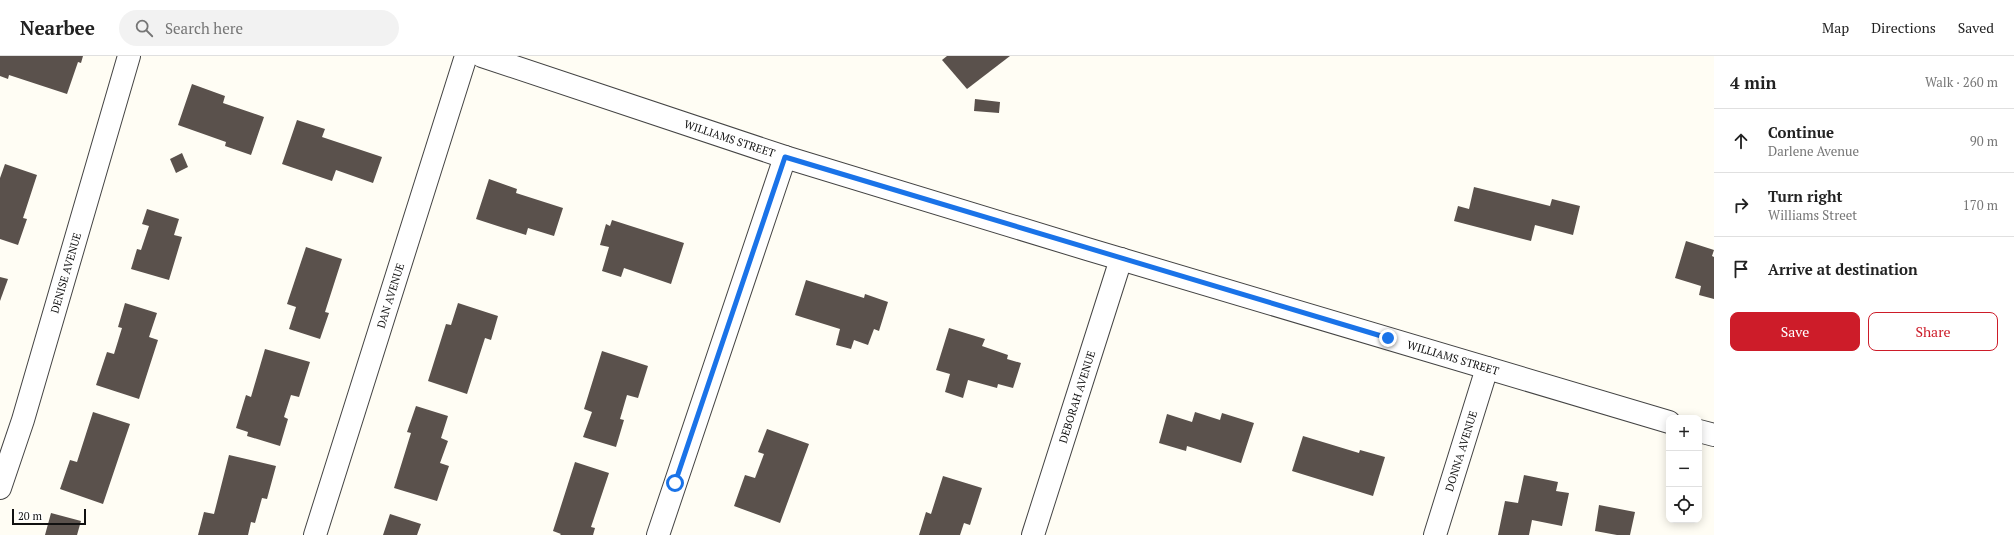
<!DOCTYPE html>
<meta charset="utf-8">
<style>
:root{--surface:#fff;--page:#f2f2f2;--text:#222;--muted:#767676;--line:#e0e0e0;--accent:#cd1c29}
body{margin:0;font-family:"PT Serif",serif;background:var(--page);color:var(--text)}
.controls{position:absolute;right:12px;bottom:12px;display:grid;overflow:hidden;border-radius:8px;box-shadow:0 2px 10px #0003}
.controls button{width:36px;height:36px;display:grid;place-items:center;padding:0;border:0;border-bottom:1px solid var(--line);background:var(--surface);color:var(--text);font:20px sans-serif}
.scale{position:absolute;left:12px;bottom:10px;width:74px;box-sizing:border-box;padding-left:4px;border:2px solid #111;border-top:0;font-size:11px;line-height:14px;white-space:nowrap;color:#111;-webkit-text-stroke:3px #fff;paint-order:stroke}
.stop{position:absolute;width:12px;height:12px;margin:-9px;border:3px solid #1a73e8;border-radius:50%;background:#fff}
.stop.end{background:#1a73e8;border-color:#fff;box-shadow:0 1px 4px #0008}
.list{margin:0;padding:0;list-style:none}
h2{display:flex;justify-content:space-between;align-items:center;height:52px;margin:0;padding:0 16px;font-size:17px}
h2 small{font-size:13px;font-weight:400;color:var(--muted)}
.list li{display:grid;grid-template-columns:26px 1fr auto;gap:12px;align-items:center;box-sizing:border-box;height:64px;padding:0 16px;border-top:1px solid var(--line)}
.list b{display:block;font-size:15px;white-space:nowrap}
.list p{margin:0;font-size:13px;white-space:nowrap;color:var(--muted)}
.list em{font-size:13px;font-style:normal;color:var(--muted)}
.actions{display:flex;gap:8px;padding:12px 16px}
.actions a{flex:1;padding:9px 0;border:1px solid var(--accent);border-radius:8px;text-align:center;font-size:14px;color:var(--accent)}
.actions .main{background:var(--accent);color:#fff}
.icon{flex:none;width:22px;height:22px;fill:none;stroke:currentColor;stroke-width:2;stroke-linecap:round;stroke-linejoin:round}
.map{position:relative;flex:none;width:1714px;height:479px;overflow:hidden}
header{display:flex;align-items:center;gap:24px;box-sizing:border-box;height:56px;padding:0 20px;background:var(--surface);border-bottom:1px solid var(--line)}
header strong{font-size:19px}
nav{display:flex;gap:22px;margin-inline-start:auto;font-size:14px}
.search{width:280px;height:36px;background:var(--page);display:flex;align-items:center;gap:10px;box-sizing:border-box;padding:0 14px;border-radius:22px;color:var(--muted);font-size:15px}
main{display:flex}
aside{flex:1;background:var(--surface)}
.map>svg:first-child{display:block}
.building{fill:#5a514c}
.lines{fill:none;stroke-linecap:round;stroke-linejoin:round}
.minor-casing{stroke:#444;stroke-width:24}
.minor{stroke:#fff;stroke-width:22}
.route{stroke:#1a73e8;stroke-width:5}
.labels{text-anchor:middle;dominant-baseline:central;stroke-width:4;stroke-linejoin:round;paint-order:stroke}
.street-label{font-size:11px;fill:#111;stroke:#fff}
</style>
<header>
<strong>Nearbee</strong>
<div class="search"><svg class="icon" aria-label="search" viewBox="0 0 24 24"><circle cx="10" cy="10" r="6"/><path d="M15 15l6 6"/></svg>Search here</div>
<nav><a>Map</a><a>Directions</a><a>Saved</a></nav>
</header>
<main>
<div class="map">
<svg width="1714" height="479" viewBox="0 0 1714 479">
<rect width="100%" height="100%" fill="#fffdf4"/>
<g class="building">
<polygon points="0,0 83,0 81,7 78,6 67,38 9,19 8,23 0,20"/>
<polygon points="947,0 1010,0 967,33 942,4"/>
<polygon points="192,28 225,40 223,47 264,61 251,99 225,90 226,86 178,69"/>
<polygon points="975,43 1000,46 999,57 974,55"/>
<polygon points="297,64 325,73 322,81 382,101 373,127 336,114 332,125 282,108"/>
<polygon points="182,97 188,111 176,117 170,103"/>
<polygon points="5,108 37,119 23,162 27,163 18,189 0,183 0,122"/>
<polygon points="489,123 517,133 516,137 563,152 554,180 528,172 526,179 476,163"/>
<polygon points="1474,131 1550,150 1552,143 1580,150 1573,179 1535,169 1531,185 1454,165 1458,150 1469,153"/>
<polygon points="147,153 179,163 174,179 182,181 169,224 131,213 137,193 141,194 149,170 142,168"/>
<polygon points="612,164 684,187 671,228 624,212 621,221 602,215 609,191 600,189 606,168 610,170"/>
<polygon points="1686,185 1714,194 1712,200 1714,201 1714,243 1699,239 1701,230 1675,222"/>
<polygon points="306,191 342,203 325,256 329,257 320,283 289,273 296,251 287,248"/>
<polygon points="0,221 8,223 0,245"/>
<polygon points="806,224 864,242 865,238 888,246 879,275 874,273 868,289 854,284 851,293 836,289 840,273 795,259"/>
<polygon points="125,247 157,257 149,281 158,284 139,343 96,329 107,296 114,298 122,272 118,271"/>
<polygon points="458,247 498,260 491,284 485,282 467,338 428,325 446,268 451,269"/>
<polygon points="949,272 985,283 982,290 1008,299 1007,303 1021,307 1013,332 998,328 997,332 968,324 963,342 945,336 950,318 936,314"/>
<polygon points="265,293 310,306 299,341 291,339 284,361 288,363 280,390 247,380 248,376 236,372 246,339 251,341"/>
<polygon points="602,295 648,310 638,342 627,339 620,363 624,364 616,391 583,381 592,356 584,353"/>
<polygon points="416,350 448,360 441,382 448,385 440,407 449,410 437,445 394,432 411,377 407,376"/>
<polygon points="93,356 130,368 103,448 60,433 70,404 77,406"/>
<polygon points="1195,356 1220,364 1222,357 1254,367 1241,407 1187,390 1186,395 1159,387 1167,358 1192,366"/>
<polygon points="767,373 809,388 780,467 734,450 745,419 755,422 764,398 758,396"/>
<polygon points="1303,380 1359,397 1360,394 1385,401 1373,440 1292,415"/>
<polygon points="229,399 276,410 267,443 262,442 255,467 251,466 248,479 198,479 204,456 214,458"/>
<polygon points="575,406 609,417 591,471 595,472 593,479 560,479 561,478 553,475"/>
<polygon points="1524,419 1558,426 1556,435 1569,437 1562,470 1532,464 1529,479 1498,479 1505,445 1518,447"/>
<polygon points="943,420 982,432 970,469 964,467 960,479 919,479 926,456 931,458"/>
<polygon points="1599,449 1635,456 1630,479 1617,479 1595,475"/>
<polygon points="51,457 81,465 77,479 45,479"/>
<polygon points="390,458 421,468 417,479 383,479"/>
</g>
<g class="lines">
<defs>
<g id="minor">
<path id="s1" d="M482,0l303,101 302,92 582,173"/>
<polyline points="1699,375 1714,379"/>
<path id="s2" d="M0,432l23,-68 106,-364"/>
<path id="s3" d="M315,479l151,-479"/>
<polyline points="658,479 785,101"/>
<path id="s4" d="M1033,479l88,-276"/>
<path id="s5" d="M1435,479l52,-167"/>
</g>
</defs>
<use href="#minor" class="minor-casing"/>
<use href="#minor" class="minor"/>
</g>
<g class="lines">
<polyline class="route" points="675,427 785,101 1388,282"/>
</g>
<g class="labels">
<g class="street-label">
<text stroke="none"><textPath href="#s1" startOffset="261">WILLIAMS STREET</textPath></text>
<text stroke="none"><textPath href="#s2" startOffset="225">DENISE AVENUE</textPath></text>
<text stroke="none"><textPath href="#s3" startOffset="251">DAN AVENUE</textPath></text>
<text stroke="none"><textPath href="#s1" startOffset="1017">WILLIAMS STREET</textPath></text>
<text stroke="none"><textPath href="#s4" startOffset="145">DEBORAH AVENUE</textPath></text>
<text stroke="none"><textPath href="#s5" startOffset="88">DONNA AVENUE</textPath></text>
</g>
</g>
</svg>
<div class="controls">
<button>+</button>
<button>−</button>
<button><svg class="icon" aria-label="locate" viewBox="0 0 24 24"><circle cx="12" cy="12" r="6"/><path d="M12 2v4M12 18v4M2 12h4M18 12h4"/></svg></button>
</div>
<div class="scale">20 m</div>
<div class="stop" style="left:675px;top:427px"></div>
<div class="stop end" style="left:1388px;top:282px"></div>
</div>
<aside>
<h2>4 min<small>Walk · 260 m</small></h2>
<ul class="list">
<li><svg class="icon" aria-label="ahead" viewBox="0 0 24 24"><path d="M12 20V5M6 11l6-6 6 6"/></svg><div><b>Continue</b><p>Darlene Avenue</p></div><em>90 m</em></li>
<li><svg class="icon" aria-label="right" viewBox="0 0 24 24"><path d="M7 20v-9h11M14 6l5 5-5 5"/></svg><div><b>Turn right</b><p>Williams Street</p></div><em>170 m</em></li>
<li><svg class="icon" aria-label="arrive" viewBox="0 0 24 24"><path d="M6 21V4h12l-3 4 3 4H6"/></svg><div><b>Arrive at destination</b></div></li>
</ul>
<div class="actions"><a class="main">Save</a><a>Share</a></div>
</aside>
</main>
